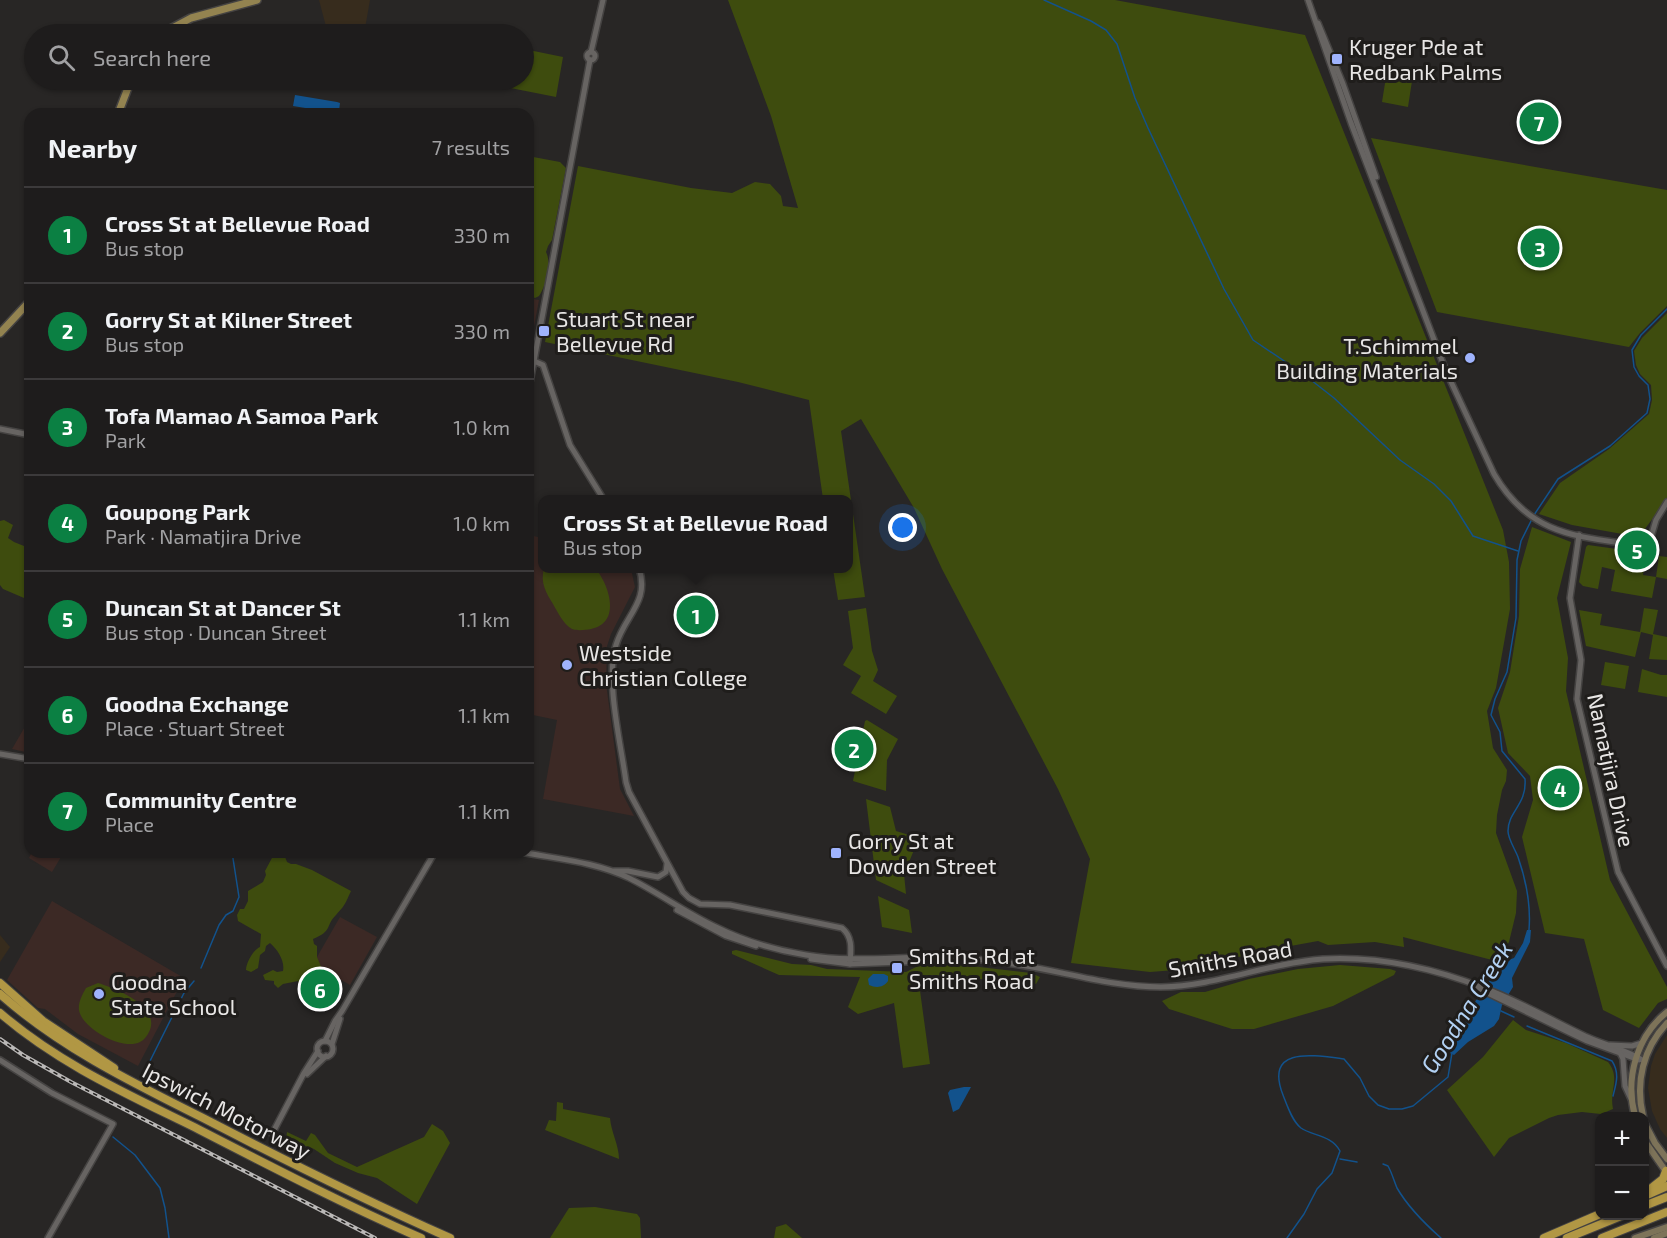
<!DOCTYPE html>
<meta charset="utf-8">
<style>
:root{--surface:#1e1c1c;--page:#262525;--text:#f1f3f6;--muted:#a1a1a3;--line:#3c3a3b;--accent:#0b8043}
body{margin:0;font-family:"Exo 2",sans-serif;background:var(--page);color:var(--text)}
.controls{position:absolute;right:18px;bottom:18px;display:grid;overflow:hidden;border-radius:12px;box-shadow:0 2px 4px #0004}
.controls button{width:54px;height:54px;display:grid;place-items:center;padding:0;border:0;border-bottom:2px solid var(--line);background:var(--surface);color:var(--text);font:30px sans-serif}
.you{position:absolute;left:903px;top:528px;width:21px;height:21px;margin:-15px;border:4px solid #fff;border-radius:50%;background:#1a73e8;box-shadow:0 0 0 9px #1a73e833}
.badge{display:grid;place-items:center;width:39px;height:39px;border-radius:50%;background:var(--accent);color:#fff;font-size:20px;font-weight:700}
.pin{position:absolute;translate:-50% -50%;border:3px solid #fff;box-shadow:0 2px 6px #0006}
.popup{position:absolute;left:538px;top:495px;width:315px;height:78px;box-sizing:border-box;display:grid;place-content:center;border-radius:12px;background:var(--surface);filter:drop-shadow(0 2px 4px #0005);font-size:20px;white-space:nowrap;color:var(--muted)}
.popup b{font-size:22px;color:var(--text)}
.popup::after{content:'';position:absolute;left:50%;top:100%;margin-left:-12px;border:12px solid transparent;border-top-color:var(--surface)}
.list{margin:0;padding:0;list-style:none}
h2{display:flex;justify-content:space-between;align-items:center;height:78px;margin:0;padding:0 24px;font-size:26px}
h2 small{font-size:20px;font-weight:400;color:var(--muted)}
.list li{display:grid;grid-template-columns:39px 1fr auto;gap:18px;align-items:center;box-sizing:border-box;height:96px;padding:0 24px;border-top:2px solid var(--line)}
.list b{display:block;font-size:22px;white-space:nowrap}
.list p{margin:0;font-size:20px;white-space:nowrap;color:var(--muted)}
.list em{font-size:20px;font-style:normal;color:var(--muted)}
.icon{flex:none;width:33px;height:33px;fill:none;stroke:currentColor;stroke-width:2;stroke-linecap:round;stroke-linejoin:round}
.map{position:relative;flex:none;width:1667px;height:1238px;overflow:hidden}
.search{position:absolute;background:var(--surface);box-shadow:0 2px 4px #0004;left:24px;top:24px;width:510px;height:66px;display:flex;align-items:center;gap:15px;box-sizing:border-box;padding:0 21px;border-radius:33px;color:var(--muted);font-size:22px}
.panel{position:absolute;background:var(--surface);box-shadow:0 2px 4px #0004;left:24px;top:108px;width:510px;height:750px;border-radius:18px}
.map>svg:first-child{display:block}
.commercial{fill:#372c1d}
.education{fill:#3c2925}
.green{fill:#3e4c0e}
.water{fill:#12528c}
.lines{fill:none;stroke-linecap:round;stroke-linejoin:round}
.stream{stroke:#12528c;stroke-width:1.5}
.tertiary-casing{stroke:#454342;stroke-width:8}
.secondary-casing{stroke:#454342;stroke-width:9}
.primary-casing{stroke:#454342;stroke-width:10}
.motorway-casing{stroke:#454342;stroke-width:10}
.tertiary{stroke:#676462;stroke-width:5}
.secondary{stroke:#7d7359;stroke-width:6}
.primary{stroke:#938350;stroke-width:7}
.motorway{stroke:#b19744;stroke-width:8}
.rail-casing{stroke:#bab8b7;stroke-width:4}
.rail{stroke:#1f1d1b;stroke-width:1.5;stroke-dasharray:4.5;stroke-linecap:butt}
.poi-dot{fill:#9fb3fd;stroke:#1f1d1b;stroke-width:2}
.labels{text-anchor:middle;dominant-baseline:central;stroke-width:6;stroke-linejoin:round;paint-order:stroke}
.poi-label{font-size:22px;fill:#e8e6e5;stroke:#1f1d1b;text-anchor:start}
.street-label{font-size:22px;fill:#e8e6e5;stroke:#1f1d1b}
.water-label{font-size:24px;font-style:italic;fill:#b2d1f3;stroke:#1f1d1b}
</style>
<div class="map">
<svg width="1667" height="1238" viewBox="0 0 1667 1238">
<rect width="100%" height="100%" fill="#282625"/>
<g class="commercial">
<polygon points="319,0 370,0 364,34 328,34"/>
<polygon points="0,935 10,947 0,962"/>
<polygon points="1667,1035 1667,1138 1660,1129 1652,1111 1648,1088 1651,1066 1655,1054"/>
</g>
<g class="education">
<polygon points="528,298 539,300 528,358"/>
<polygon points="533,536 543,538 543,568 631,569 635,587 611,634 607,646 606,683 620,789 634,816 543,799 557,720 528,714 528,563"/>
<polygon points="30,718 30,753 12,749"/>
<polygon points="32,852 64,852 52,872 29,858"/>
<polygon points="52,901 184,978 138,1066 78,1034 45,1009 38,1008 7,980"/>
<polygon points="340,917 377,937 350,985 313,964"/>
</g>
<g class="green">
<polygon points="728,0 1115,0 1305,35 1503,530 1509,562 1510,609 1496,688 1487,711 1493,748 1507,770 1506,781 1502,790 1497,815 1496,833 1517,891 1516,913 1509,942 1496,961 1403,937 1404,947 1375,942 1328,945 1318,941 1263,951 1189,969 1150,972 1071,963 1090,859 1058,789 942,569 914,508 861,419 841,431 865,597 838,600 833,569 849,568 849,500 823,499 809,400 738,382 545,342 578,166 691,188 732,193 755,182 770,184 781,196 783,206 798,208 771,116"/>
<polygon points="524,49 563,57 556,97 495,85 496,80 524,80"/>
<polygon points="1386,77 1412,81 1408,107 1382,102"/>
<polygon points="1371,138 1667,190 1667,306 1640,333 1629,347 1437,312"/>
<path d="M528,156l32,6 6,6 -14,72 -4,6 -2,6c6,12 0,33 -7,44l-4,2 -7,-3z"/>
<polygon points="1667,313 1667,499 1639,537 1572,525 1539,514 1560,483 1609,449 1649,414 1652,400 1651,385 1640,374 1636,365 1634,351 1642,338"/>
<polygon points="4,520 13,525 8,538 14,542 24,546 25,539 30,534 30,592 27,597 24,598 3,589 0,585 0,521"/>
<polygon points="1532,527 1571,542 1557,598 1568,658 1566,691 1610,880 1667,987 1667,999 1658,1003 1639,1028 1603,1010 1584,939 1545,933 1522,837 1533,800 1530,776 1508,753 1498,708 1510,672 1519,616 1520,569"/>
<polygon points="1588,545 1646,553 1643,575 1656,577 1659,556 1667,557 1667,579 1656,577 1652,598 1611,591 1615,570 1602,567 1598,589 1583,586 1579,582 1586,547"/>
<path d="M544,569h52c13,16 26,54 -5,60 -5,1 -14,2 -19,0 -8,-4 -15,-18 -19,-25 -7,-11 -13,-22 -9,-35z"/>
<polygon points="866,608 872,651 878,670 873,681 897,696 886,714 851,693 861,676 843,665 853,648 848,611"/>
<polygon points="1644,608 1658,610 1653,634 1667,637 1667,660 1649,659 1653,635 1641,632 1635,657 1586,646 1579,610 1602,614 1600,625 1640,632"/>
<polygon points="1605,662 1629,666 1625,689 1601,685"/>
<polygon points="1642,669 1661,675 1667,675 1667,697 1638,692"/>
<polygon points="867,720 898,739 887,760 886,791 853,781 865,721"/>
<polygon points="866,799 890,807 896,831 919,838 904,874 906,894 876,880"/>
<path d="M277,852l7,2 3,8 4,2h5l16,6 39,21c-6,13 -5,13 -15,24 -11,11 -3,16 -23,24l1,5 3,2v11l5,12 -13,21 -3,2 -4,-3 -4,-8 -15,3 -5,4 -4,-4v-3l-9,-1 -2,-5 10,-5 4,2 6,-1c2,-10 -5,-21 -13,-28l-4,3 -1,5 -5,4 -2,13 -7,4 -5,-2c0,-7 7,-20 14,-23l1,-13 -23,-13 -1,-6 3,-6h4l4,-8v-10l15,-9 3,-7 -1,-4 8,-15z"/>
<polygon points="878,896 909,910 912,933 882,927"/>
<polygon points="736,950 792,964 811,965 827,969 906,972 918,966 954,964 1031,973 1040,977 1036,984 934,975 918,976 930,1064 903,1068 894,1003 858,1014 848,1007 860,977 779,975 732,954 732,951"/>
<polygon points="1340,965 1390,969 1396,971 1394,975 1333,1006 1254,1029 1232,1029 1169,1009 1162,1001 1181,992 1205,992 1249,979 1298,969"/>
<path d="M98,983c17,5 64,24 51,49 -2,4 -5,8 -9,10 -17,9 -58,-13 -61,-32 -1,-7 3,-15 7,-22z"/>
<path d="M1513,1020l13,10 40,13 42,19c13,16 1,28 5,47l-12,5 -19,-2 -24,3 -9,3 -40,20 -15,19 -47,-67 36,-33z"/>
<path d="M557,1102l6,1v6l47,9c1,14 9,27 9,41l-74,-29 4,-10 7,1z"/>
<polygon points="432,1124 443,1131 450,1143 417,1204 377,1178 358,1173 335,1163 314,1149 286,1139 287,1132 306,1141 311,1133 315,1135 328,1153 357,1167 424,1137"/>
<polygon points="595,1207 637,1214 640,1218 641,1238 550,1238 569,1208"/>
<polygon points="786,1224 802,1238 774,1238 776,1227"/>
</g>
<g class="water">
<polygon points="295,95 337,102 340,103 339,111 336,113 293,106"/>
<path d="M1527,930h4l-1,12 -18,36 1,9 -11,18 -3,14 -5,7 -26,16 -14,13 -4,-2 26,-53c18,-12 9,-34 38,-42l9,-15z"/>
<path d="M873,974h11l4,2v5c-5,7 -12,7 -19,4l-1,-6z"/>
<polygon points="964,1087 971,1087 959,1109 953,1112 948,1093 950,1090"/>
</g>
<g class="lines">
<g class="stream">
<polyline points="1044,0 1091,21 1106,30 1117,44 1135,98 1148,128 1224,289 1253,340 1302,373 1334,398 1400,460 1434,484 1451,501 1473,536 1518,551"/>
<polyline points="1534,515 1558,479 1610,446 1647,413 1650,399 1648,385 1639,376 1634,367 1632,350 1641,335 1667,309"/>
<path d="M1529,930c2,-25 -3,-50 -11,-73 -3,-8 -10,-18 -10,-26 0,-20 19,-26 17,-52l-23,-28 -2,-19 -9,-17 4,-16 12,-27 9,-54 1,-58 4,-19 11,-22"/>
<polyline points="201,968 219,925 226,915 233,911 239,897 232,852"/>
<polyline points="1501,1011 1514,1017"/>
<path d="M1527,1026l85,35c8,12 4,23 1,35"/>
<polyline points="150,1061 184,993 194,981"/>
<polyline points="113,1137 135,1155 160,1188 165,1208 169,1238"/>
<polyline points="1340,1159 1357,1162"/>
<path d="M1383,1164l5,2c4,7 6,15 9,22 11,19 27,35 44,50"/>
<path d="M1287,1238l17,-24 13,-25 15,-16 8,-22c-8,-16 -28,-15 -39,-23 -9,-7 -14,-23 -18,-33 -19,-49 30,-40 61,-36l16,19 9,18 9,9 11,4h13l11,-3 35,-29 4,-24"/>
</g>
<defs>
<g id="tertiary">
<path d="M1308,0l43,123 95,248 48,103c38,65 87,62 154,73l8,-27 11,-18"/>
<polyline points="1318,23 1343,84 1376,177"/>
<circle cx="591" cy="56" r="4"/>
<polyline points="591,52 603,0"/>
<polyline points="534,361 543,365 570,445 604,500"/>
<polyline points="528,393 590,60"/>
<polyline points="0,429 30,435"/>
<polyline points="1579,535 1570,598 1581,660 1577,699 1618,872 1667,966"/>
<path d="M639,568c11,34 -14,47 -23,77 -11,35 5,99 10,137l3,10 54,100 6,6 11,6 30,1 112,23c11,9 9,22 8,36"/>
<polyline points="0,754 30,759"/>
<path d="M521,852c36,7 75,10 108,26 30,15 57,35 87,49 28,14 59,23 90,28 47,8 93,1 140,2 18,0 36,3 53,5 55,6 106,25 162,25 56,-1 107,-24 162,-28 55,-3 110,9 161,29 35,13 67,32 101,48 19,9 41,13 59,25"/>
<polyline points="614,871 628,871 658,877 666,872 667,864"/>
<polyline points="677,910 726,936 756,946"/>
<polyline points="811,959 850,964 928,961"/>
<polyline points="1475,987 1587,1041 1639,1060"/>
<polyline points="325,1041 335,1021 342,1011 435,852"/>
<circle cx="325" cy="1049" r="8"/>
<polyline points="332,1044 340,1019"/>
<polyline points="1610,1045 1632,1046 1642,1043"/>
<polyline points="1621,1055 1623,1059 1625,1086 1631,1099"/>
<polyline points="0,1060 52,1093 113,1124 48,1238"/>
<polyline points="307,1074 326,1056"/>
<polyline points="272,1134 304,1073 318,1051"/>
</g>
<g id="secondary">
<path d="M1635,1116c-10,-37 1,-79 32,-104"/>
<path d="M1643,1116c-8,-33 0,-68 24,-93"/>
<polyline points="1644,1122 1655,1143 1667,1159"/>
<polyline points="1644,1140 1667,1173"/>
<polyline points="1635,1238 1667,1227"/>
<polyline points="1654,1238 1667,1233"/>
</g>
<g id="primary">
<polyline points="161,34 191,18 257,0"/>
<polyline points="118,114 131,80"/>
<polyline points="0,333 30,301"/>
</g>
<g id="motorway">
<polyline points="0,983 43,1021 114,1068"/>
<path d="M0,994c61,54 133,89 205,125 81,42 162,82 245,119"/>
<path d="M0,1013c58,50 125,80 192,113 76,39 151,78 229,112"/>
<polyline points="1644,1194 1663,1179 1666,1171"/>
<polyline points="1649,1194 1667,1186"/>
<polyline points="1644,1206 1667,1197"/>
<polyline points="1544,1238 1600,1214"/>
<polyline points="1567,1238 1621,1216"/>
<polyline points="1602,1238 1667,1212"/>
</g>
</defs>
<use href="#tertiary" class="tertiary-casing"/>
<use href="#secondary" class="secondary-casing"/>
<use href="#primary" class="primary-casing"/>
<use href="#motorway" class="motorway-casing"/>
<use href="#tertiary" class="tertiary"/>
<use href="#secondary" class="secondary"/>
<use href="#primary" class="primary"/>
<use href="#motorway" class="motorway"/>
<defs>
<polyline id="rail" points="0,1039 23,1055 71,1082 375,1238"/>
</defs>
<use href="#rail" class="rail-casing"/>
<use href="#rail" class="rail"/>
</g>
<g class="poi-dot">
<rect x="1331" y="53" width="12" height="12" rx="3"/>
<rect x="538" y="325" width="12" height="12" rx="3"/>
<circle cx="1470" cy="358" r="6"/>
<circle cx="567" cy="665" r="6"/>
<rect x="830" y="847" width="12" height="12" rx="3"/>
<rect x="891" y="962" width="12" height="12" rx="3"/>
<circle cx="99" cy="994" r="6"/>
</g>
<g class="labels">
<g class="poi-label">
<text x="1349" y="46">Kruger Pde at<tspan x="1349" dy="25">Redbank Palms</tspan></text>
<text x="556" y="318">Stuart St near<tspan x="556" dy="25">Bellevue Rd</tspan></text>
<text x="1458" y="345" text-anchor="end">T.Schimmel<tspan x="1458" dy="25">Building Materials</tspan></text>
<text x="579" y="652">Westside<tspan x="579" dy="25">Christian College</tspan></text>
<text x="848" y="840">Gorry St at<tspan x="848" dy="25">Dowden Street</tspan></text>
<text x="909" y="955">Smiths Rd at<tspan x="909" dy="25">Smiths Road</tspan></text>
<text x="111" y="981">Goodna<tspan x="111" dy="25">State School</tspan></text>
</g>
<g class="street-label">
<text transform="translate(1612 770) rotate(78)">Namatjira Drive</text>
<text transform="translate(1230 958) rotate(-10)">Smiths Road</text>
<text transform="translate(227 1110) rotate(27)">Ipswich Motorway</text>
</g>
<g class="water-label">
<text transform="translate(1466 1007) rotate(-58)">Goodna Creek</text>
</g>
</g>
</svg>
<div class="controls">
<button>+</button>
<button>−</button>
</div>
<div class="you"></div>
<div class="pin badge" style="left:696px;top:615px">1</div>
<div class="popup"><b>Cross St at Bellevue Road</b>Bus stop</div>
<div class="pin badge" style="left:854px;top:749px">2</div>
<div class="pin badge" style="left:1540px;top:248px">3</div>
<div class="pin badge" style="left:1560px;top:788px">4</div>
<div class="pin badge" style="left:1637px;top:550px">5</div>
<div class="pin badge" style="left:320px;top:989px">6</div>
<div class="pin badge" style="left:1539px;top:122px">7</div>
<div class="search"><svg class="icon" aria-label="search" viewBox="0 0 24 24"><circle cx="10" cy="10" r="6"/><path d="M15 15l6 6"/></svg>Search here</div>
<section class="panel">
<h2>Nearby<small>7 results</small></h2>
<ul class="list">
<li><span class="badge">1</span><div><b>Cross St at Bellevue Road</b><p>Bus stop</p></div><em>330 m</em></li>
<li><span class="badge">2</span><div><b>Gorry St at Kilner Street</b><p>Bus stop</p></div><em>330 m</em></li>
<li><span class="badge">3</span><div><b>Tofa Mamao A Samoa Park</b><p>Park</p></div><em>1.0 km</em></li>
<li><span class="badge">4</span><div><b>Goupong Park</b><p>Park · Namatjira Drive</p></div><em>1.0 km</em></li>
<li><span class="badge">5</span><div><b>Duncan St at Dancer St</b><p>Bus stop · Duncan Street</p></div><em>1.1 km</em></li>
<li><span class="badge">6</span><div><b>Goodna Exchange</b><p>Place · Stuart Street</p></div><em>1.1 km</em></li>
<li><span class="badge">7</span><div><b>Community Centre</b><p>Place</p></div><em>1.1 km</em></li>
</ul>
</section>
</div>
